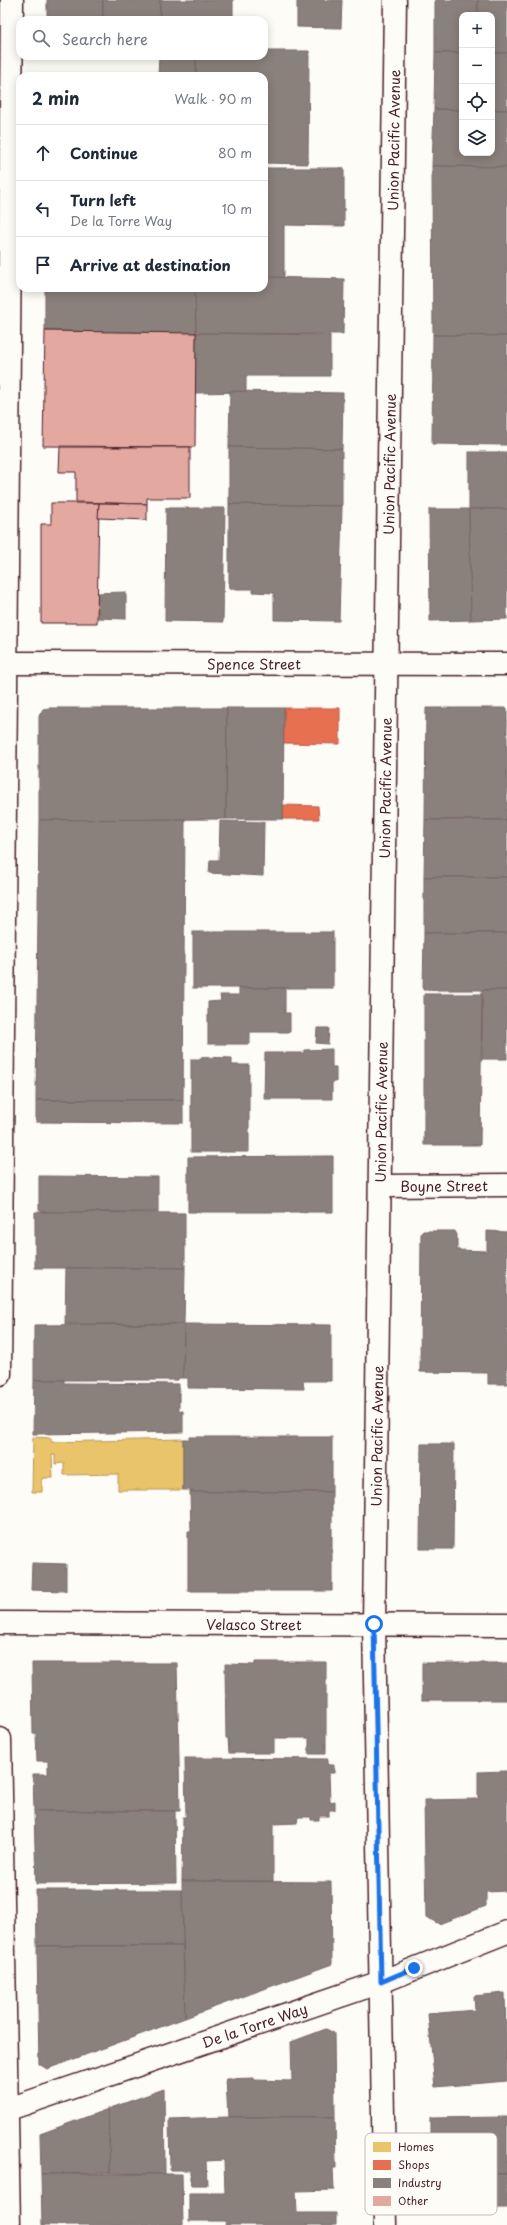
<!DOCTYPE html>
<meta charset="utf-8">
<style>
:root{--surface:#fff;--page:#f2f2f3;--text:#1f2937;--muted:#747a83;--line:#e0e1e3}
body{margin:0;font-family:"Playpen Sans",sans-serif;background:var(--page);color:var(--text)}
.controls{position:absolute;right:12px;top:12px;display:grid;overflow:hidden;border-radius:8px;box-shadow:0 2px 10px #0003}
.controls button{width:36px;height:36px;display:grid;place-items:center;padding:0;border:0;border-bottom:1px solid var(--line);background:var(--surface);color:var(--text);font:20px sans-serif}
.stop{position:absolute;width:12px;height:12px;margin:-9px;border:3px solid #1a73e8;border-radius:50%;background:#fff}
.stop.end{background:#1a73e8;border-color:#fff;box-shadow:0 1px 4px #0008}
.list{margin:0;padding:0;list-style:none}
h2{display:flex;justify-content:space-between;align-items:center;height:52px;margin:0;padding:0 16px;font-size:17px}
h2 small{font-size:13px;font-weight:400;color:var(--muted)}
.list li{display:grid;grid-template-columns:26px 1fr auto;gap:12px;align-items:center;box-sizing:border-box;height:56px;padding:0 16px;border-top:1px solid var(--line)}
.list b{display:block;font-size:15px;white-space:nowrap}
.list p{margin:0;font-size:13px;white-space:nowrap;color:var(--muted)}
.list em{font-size:13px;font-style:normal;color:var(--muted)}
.icon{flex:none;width:22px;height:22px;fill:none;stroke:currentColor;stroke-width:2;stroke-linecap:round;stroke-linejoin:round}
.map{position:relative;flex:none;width:507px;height:2225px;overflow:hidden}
.search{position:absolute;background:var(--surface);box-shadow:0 2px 10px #0003;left:16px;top:16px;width:252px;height:44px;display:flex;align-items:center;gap:10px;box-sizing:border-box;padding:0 14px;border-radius:12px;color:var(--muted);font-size:15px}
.panel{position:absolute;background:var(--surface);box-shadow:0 2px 10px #0003;left:16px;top:72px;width:252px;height:220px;border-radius:12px}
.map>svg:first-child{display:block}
.homes{fill:#e9c46a;stroke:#b99257}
.shops{fill:#e76f51;stroke:#b85746}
.industry{fill:#8a817c;stroke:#776464}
.building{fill:#e3a9a0;stroke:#4a1f2b}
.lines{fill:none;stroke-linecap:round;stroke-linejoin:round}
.minor-casing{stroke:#4a1f2b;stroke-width:25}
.minor{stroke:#fdfcf7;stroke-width:22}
.route{stroke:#1a73e8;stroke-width:5}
.labels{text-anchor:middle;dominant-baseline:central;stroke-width:4;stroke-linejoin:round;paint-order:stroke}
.street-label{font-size:14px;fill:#4a1f2b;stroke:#fdfcf7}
.key{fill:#fdfcf7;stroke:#c7baba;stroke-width:1}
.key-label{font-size:11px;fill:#4a1f2b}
</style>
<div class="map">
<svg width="507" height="2225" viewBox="0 0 507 2225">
<rect width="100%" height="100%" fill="#fdfcf7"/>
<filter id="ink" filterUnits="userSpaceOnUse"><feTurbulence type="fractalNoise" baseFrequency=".025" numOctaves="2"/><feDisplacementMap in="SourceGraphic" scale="8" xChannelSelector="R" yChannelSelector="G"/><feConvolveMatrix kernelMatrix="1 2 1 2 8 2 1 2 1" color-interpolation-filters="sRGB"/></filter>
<g filter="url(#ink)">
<polygon class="homes" points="33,1437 51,1438 51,1442 183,1439 183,1490 118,1490 118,1474 64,1475 64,1463 55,1464 55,1455 52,1455 53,1478 42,1478 42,1492 32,1492"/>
<g class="shops">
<polygon points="284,708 340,708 340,744 283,743"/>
<polygon points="283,805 318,806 319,819 283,819"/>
</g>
<g class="industry">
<rect x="47" y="0" width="56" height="20"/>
<rect x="103" y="0" width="57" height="20"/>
<rect x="160" y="0" width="73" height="20"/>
<polygon points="297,0 342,0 341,28 297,27"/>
<polygon points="435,0 478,0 478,15 462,15 462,53 435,53"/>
<polygon points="478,0 507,0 507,53 492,53 492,15 478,15"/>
<polygon points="264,51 309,51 308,164 264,163 264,76 196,76 196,56 264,56"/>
<polygon points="435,53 462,53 462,110 434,109"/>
<rect x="492" y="53" width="15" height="57"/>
<polygon points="159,56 196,56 196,76 158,76"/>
<polygon points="434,109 462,110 462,153 492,153 492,110 507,110 507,167 432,166"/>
<polygon points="432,166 507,167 507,336 433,335"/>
<polygon points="264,168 344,168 344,226 284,225 284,278 264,277"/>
<polygon points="264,277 344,279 343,334 196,333 195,288 264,288"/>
<polygon points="45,288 195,288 196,333 45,331"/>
<polygon points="196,333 330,335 330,376 246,376 246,392 195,393"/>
<polygon points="433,335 507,336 507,445 432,444"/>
<polygon points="230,391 343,393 342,449 229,447"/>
<polygon points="229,447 342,449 342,506 229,504"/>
<rect x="469" y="452" width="38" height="57"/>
<polygon points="229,504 342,506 339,621 274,620 274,593 253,592 253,589 229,589"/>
<polygon points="166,508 225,508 223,622 165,621"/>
<polygon points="429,509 469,509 471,620 430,621"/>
<polygon points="469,509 507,509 507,619 471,620"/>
<polygon points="126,592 126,619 98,618 97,593"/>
<polygon points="49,708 227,708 226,819 39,820 39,716 43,709"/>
<polygon points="227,708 284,708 283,819 226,819"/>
<polygon points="426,708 507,708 507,820 425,820"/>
<polygon points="185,819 183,1100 36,1100 39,820"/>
<polygon points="425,820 507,820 507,877 424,877"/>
<polygon points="220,821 264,822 263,876 209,873 210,860 219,860"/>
<rect x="424" y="877" width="83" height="56"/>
<rect x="193" y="932" width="140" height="56"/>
<polygon points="424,933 507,933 507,990 423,990"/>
<polygon points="239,988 285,988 285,1013 290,1013 290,1032 250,1032 250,1044 208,1044 208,1002 221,1001 220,995 239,995"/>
<rect x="482" y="990" width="25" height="69"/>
<polygon points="424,994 482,994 480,1145 424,1145"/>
<polygon points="317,1028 329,1028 328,1044 316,1043"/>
<polygon points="332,1049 332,1067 336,1067 336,1082 332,1082 332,1099 264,1099 265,1053 304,1053 304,1050"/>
<polygon points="201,1057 232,1058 232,1065 249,1065 249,1152 191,1152 191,1059 201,1059"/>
<polygon points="36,1100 183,1100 183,1123 36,1122"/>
<polygon points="333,1156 333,1212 188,1212 188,1157"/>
<polygon points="39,1176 158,1177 158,1212 43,1212 39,1210"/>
<polygon points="35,1212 185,1213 185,1268 35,1268"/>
<polygon points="423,1231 455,1231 457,1235 457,1250 487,1251 487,1231 507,1232 507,1384 488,1384 488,1373 420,1372 421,1234"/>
<polygon points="66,1268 185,1268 184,1324 65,1324"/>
<polygon points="184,1324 331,1325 331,1381 303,1381 304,1389 188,1388 188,1378 183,1378"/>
<polygon points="184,1324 183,1378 178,1378 178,1380 34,1380 34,1325"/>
<polygon points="34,1380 64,1380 64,1383 179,1384 179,1411 183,1411 183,1432 33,1434"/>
<polygon points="190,1437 332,1437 332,1492 190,1492 190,1490 183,1490 183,1439 190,1439"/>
<polygon points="421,1444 454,1444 453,1549 420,1549"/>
<polygon points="190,1492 332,1492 332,1591 188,1591 188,1531 191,1531"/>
<polygon points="32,1563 66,1564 66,1591 31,1590"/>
<polygon points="255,1662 326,1662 326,1754 309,1754 309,1738 274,1738 274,1753 229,1753 228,1738 226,1738 225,1664 255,1665"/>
<polygon points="32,1663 177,1663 180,1811 34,1811 33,1774 48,1774 48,1761 37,1761 36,1733 33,1733"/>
<rect x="422" y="1663" width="85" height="37"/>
<polygon points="185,1758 328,1759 328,1765 334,1765 334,1773 329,1773 330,1802 335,1801 335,1810 329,1810 329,1816 319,1816 319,1820 311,1820 311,1817 298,1817 297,1823 273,1824 273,1881 182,1881 183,1817 186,1817"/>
<polygon points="507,1771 507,1891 486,1892 486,1906 439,1924 426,1917 424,1800 478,1799 478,1772"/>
<polygon points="34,1811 175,1811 176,1883 36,1884"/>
<polygon points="182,1881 331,1882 332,1964 185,2018"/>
<polygon points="36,1890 182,1890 183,1946 37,1946"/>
<polygon points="37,1946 183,1946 185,2018 47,2069 39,2064"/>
<polygon points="505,1993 507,2081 435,2087 428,2014 475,2010 474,1996"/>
<polygon points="326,2029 334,2033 335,2117 228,2117 226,2079 254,2078 254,2080 292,2081 291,2042"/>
<polygon points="164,2089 165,2174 110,2173 108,2109"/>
<polygon points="108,2109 110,2173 41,2174 40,2134"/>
<polygon points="228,2117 335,2117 336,2168 333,2168 334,2190 296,2191 297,2213 336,2213 336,2225 225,2225 226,2221 189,2221 189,2193 225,2193 224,2160 206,2161 207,2185 191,2185 191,2170 170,2170 169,2119"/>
<polygon points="507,2117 507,2174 430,2174 430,2118"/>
<polygon points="41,2174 182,2174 183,2225 42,2225"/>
<polygon points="430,2174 507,2174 507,2208 431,2208"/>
</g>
<g class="building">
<polygon points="45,331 196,333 195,447 43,446"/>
<polygon points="60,447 190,447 190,498 147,498 147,504 76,502 76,472 59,472"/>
<polygon points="51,503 99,503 97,623 41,623 41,524 51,524"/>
<polygon points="99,503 147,504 147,520 98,518"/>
</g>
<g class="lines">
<defs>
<g id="minor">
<path id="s1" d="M0,663l507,1"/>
<path id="s2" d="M382,1186l125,-1"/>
<polyline points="0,1374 12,0"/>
<path id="s3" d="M0,1623l507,2"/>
<polyline points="0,1739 9,2225"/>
<path id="s4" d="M0,2112l381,-130 126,-50"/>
<path id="s5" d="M385,2225l-11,-601 21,-1624"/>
</g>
</defs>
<use href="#minor" class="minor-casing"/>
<use href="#minor" class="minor"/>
</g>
</g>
<g class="lines" filter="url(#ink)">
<polyline class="route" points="374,1624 381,1982 414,1968"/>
</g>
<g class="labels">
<g class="street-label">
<text stroke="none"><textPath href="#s5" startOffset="2085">Union Pacific Avenue</textPath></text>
<text stroke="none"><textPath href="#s5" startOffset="1761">Union Pacific Avenue</textPath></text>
<text stroke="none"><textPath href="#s1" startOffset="254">Spence Street</textPath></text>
<text stroke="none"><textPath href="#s5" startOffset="1437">Union Pacific Avenue</textPath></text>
<text stroke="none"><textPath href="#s5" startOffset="1113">Union Pacific Avenue</textPath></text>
<text stroke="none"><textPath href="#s2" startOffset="62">Boyne Street</textPath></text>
<text stroke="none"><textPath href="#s5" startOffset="789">Union Pacific Avenue</textPath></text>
<text stroke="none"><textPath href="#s3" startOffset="254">Velasco Street</textPath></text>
<text stroke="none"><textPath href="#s4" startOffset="269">De la Torre Way</textPath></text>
</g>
</g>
<rect x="365" y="2133" width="132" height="82" rx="6" class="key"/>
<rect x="373" y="2142" width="18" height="10" fill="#e9c46a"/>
<rect x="373" y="2160" width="18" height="10" fill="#e76f51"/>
<rect x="373" y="2178" width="18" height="10" fill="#8a817c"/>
<rect x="373" y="2196" width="18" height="10" fill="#e3a9a0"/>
<g class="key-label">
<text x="398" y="2151">Homes</text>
<text x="398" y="2169">Shops</text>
<text x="398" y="2187">Industry</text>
<text x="398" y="2205">Other</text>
</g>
</svg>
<div class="controls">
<button>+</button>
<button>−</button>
<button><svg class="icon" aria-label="locate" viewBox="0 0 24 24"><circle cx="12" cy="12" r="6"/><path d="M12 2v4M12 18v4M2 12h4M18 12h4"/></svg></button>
<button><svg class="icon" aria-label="layers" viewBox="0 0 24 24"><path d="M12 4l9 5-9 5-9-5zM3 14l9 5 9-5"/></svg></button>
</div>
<div class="stop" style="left:374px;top:1624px"></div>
<div class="stop end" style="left:414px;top:1968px"></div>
<div class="search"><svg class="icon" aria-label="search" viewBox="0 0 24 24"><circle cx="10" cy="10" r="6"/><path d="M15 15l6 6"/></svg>Search here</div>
<section class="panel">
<h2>2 min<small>Walk · 90 m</small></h2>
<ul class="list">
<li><svg class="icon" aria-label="ahead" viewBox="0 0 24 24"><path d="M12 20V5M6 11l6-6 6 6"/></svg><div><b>Continue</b></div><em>80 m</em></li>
<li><svg class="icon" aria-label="left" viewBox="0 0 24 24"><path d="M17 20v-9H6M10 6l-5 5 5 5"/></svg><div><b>Turn left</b><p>De la Torre Way</p></div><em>10 m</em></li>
<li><svg class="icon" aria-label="arrive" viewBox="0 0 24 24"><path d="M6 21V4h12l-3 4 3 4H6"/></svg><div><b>Arrive at destination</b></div></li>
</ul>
</section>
</div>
